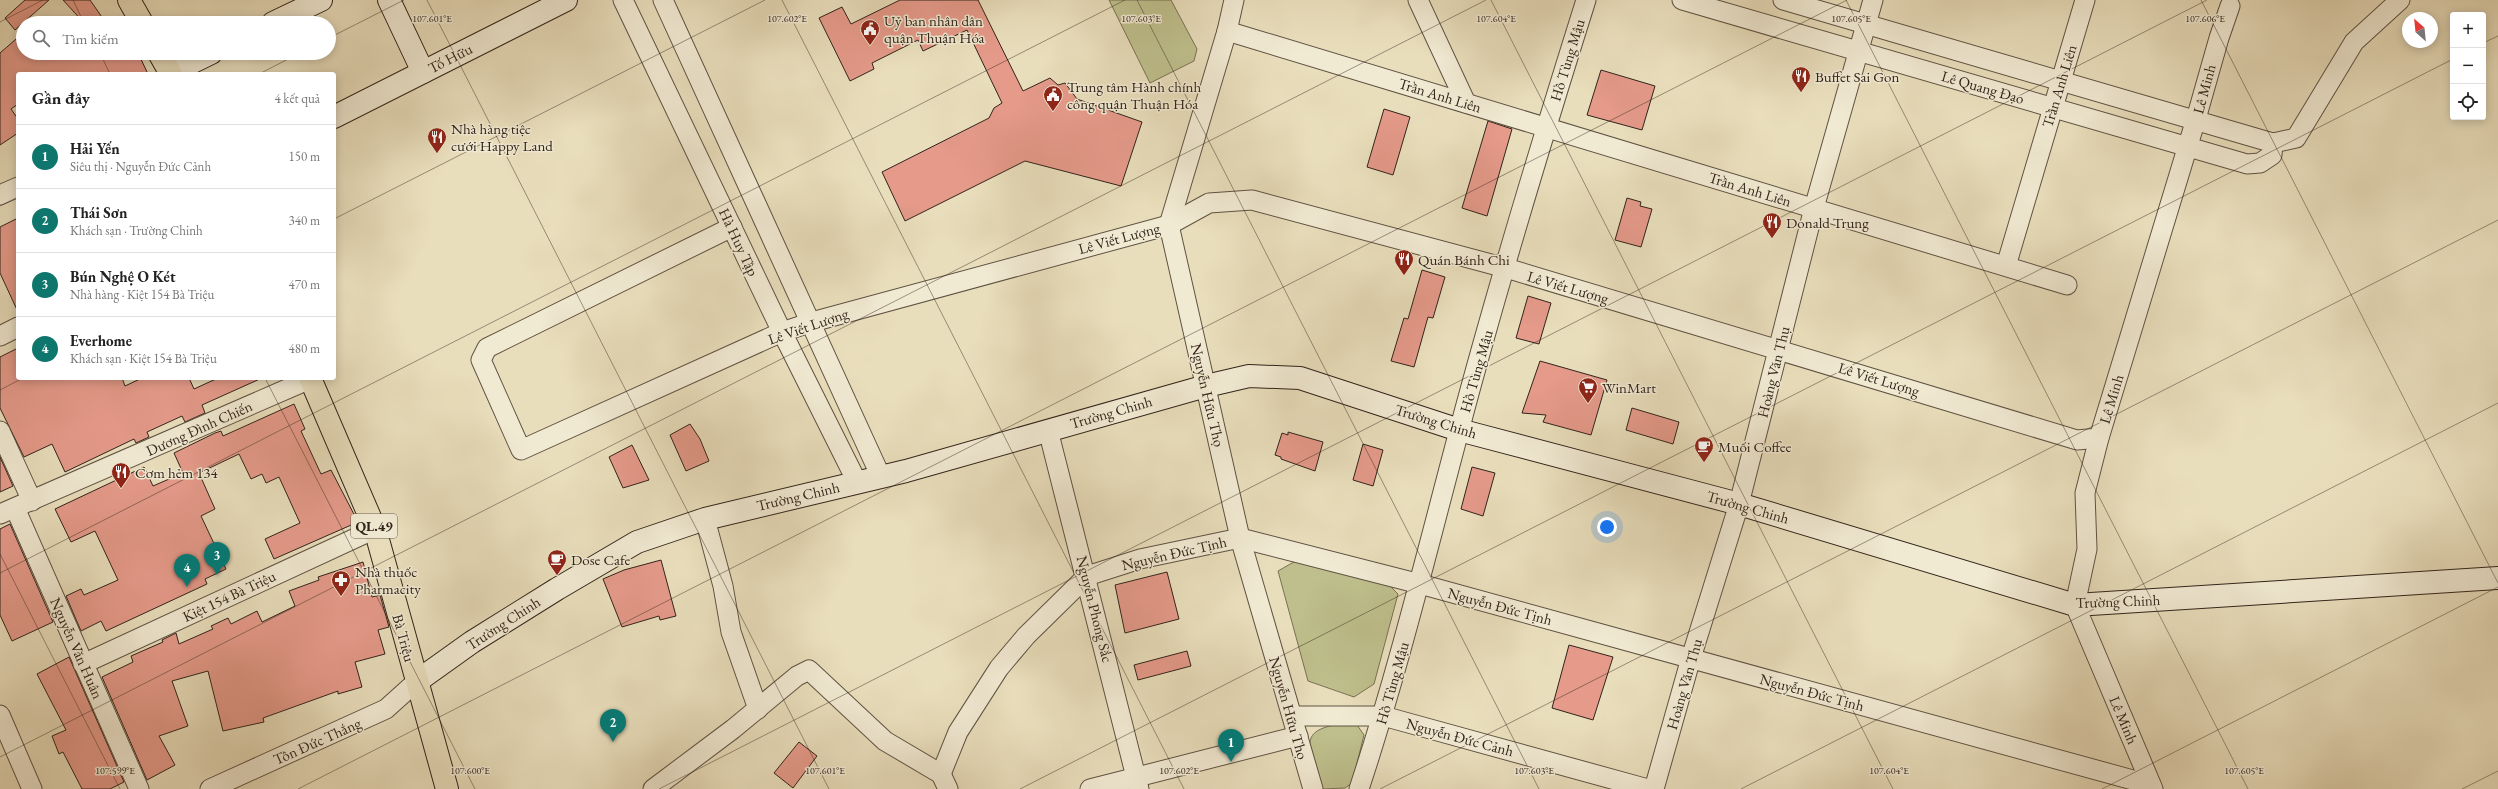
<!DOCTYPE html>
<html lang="vi">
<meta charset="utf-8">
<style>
:root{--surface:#fff;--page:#f6f6f6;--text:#222;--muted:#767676;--line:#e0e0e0;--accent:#0f766e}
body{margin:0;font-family:"EB Garamond",serif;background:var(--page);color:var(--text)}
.controls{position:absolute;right:12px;top:12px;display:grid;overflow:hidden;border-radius:4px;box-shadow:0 2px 10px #0003}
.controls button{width:36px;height:36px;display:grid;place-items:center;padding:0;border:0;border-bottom:1px solid var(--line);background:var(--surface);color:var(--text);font:20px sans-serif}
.compass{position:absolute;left:2402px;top:12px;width:36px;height:36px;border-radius:50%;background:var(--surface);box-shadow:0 2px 10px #0003;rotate:333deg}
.you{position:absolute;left:1607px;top:527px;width:14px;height:14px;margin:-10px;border:3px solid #fff;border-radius:50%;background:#1a73e8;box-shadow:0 0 0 6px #1a73e833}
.badge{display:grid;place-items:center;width:26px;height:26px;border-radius:50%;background:var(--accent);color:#fff;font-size:13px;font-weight:700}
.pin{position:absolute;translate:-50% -33px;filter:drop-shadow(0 1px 2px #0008)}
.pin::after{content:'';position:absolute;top:21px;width:14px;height:12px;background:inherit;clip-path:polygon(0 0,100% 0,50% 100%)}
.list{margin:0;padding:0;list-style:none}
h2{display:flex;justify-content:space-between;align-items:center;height:52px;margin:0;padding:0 16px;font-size:17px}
h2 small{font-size:13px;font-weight:400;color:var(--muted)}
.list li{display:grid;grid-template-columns:26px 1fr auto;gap:12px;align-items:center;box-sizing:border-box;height:64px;padding:0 16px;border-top:1px solid var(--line)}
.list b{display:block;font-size:15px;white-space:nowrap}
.list p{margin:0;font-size:13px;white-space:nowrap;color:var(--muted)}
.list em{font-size:13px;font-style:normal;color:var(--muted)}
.icon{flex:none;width:22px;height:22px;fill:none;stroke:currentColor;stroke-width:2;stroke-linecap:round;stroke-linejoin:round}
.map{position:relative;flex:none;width:2498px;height:789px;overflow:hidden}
.search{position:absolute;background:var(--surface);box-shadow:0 2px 10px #0003;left:16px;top:16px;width:320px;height:44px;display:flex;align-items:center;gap:10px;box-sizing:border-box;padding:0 14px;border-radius:22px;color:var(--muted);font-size:15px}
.panel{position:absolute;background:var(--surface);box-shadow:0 2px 10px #0003;left:16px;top:72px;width:320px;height:308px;border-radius:4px}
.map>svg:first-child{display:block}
.green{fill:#bebf8c;stroke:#787153}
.building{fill:#e59a8a;stroke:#31231a}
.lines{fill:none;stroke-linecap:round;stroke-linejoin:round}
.street-casing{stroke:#5f5242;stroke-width:21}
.secondary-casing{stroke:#31231a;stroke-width:24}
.highway-casing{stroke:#31231a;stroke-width:24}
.street{stroke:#f1ead3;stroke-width:19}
.secondary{stroke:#f1ead3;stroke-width:22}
.highway{stroke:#e9debc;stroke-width:22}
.ticks{fill:none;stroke:#31231a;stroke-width:1;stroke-opacity:0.45}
.labels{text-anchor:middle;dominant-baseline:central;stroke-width:3;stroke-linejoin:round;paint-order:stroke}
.shield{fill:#f1ead3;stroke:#6b5f52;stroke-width:1}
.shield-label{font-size:14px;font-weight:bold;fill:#31231a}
.poi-label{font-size:15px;fill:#31231a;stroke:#f1ead3;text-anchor:start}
.street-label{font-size:15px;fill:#31231a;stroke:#f1ead3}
.ticks-label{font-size:10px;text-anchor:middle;fill:#31231a;stroke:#f1ead3;stroke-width:3;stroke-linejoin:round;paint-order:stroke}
</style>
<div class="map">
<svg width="2498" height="789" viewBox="0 0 2498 789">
<rect width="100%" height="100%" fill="#e9debc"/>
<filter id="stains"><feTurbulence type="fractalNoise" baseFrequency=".005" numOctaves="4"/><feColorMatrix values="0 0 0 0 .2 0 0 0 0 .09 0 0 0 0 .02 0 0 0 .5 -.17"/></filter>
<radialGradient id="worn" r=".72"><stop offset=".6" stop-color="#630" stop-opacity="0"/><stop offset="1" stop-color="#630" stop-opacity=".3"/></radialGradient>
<g class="green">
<polygon points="1109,0 1171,0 1197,49 1194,61 1150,83"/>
<polygon points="1299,559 1385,581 1398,594 1374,684 1354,697 1308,681 1278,571"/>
<path d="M1355,722l9,13 -12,48 -7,5 -23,1 -3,-2c-13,-48 -21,-59 36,-65z"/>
</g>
<g class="building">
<polygon points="25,0 49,0 15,30 5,18"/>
<polygon points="63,0 90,0 106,23 84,23"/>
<polygon points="900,0 978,0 1023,91 1050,78 1058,85 1065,83 1077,99 1142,122 1121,186 1025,161 905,221 882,172 989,118 994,108 1002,103 967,30 923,51 918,40 872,63 874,69 850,81 819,18 842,7 851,24"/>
<polygon points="23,33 23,53 138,53 148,74 18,74 18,104 11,109 18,119 18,133 0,145 0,53"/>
<polygon points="1601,70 1655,86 1642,130 1587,115"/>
<polygon points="1384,109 1410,117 1393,175 1367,167"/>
<polygon points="1488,121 1512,129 1487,216 1462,208"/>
<polygon points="1627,198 1641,202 1640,206 1652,209 1641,247 1615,240"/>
<polygon points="18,218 18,312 0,273 0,227"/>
<polygon points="1422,270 1445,277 1433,318 1428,317 1414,367 1391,361 1404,318 1408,319"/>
<polygon points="1528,296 1551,303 1539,344 1516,338"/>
<polygon points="18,348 18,378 122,378 125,386 142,378 189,378 194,389 218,378 262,378 202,405 205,413 185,422 182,416 147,432 149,437 136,443 134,439 65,472 52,444 24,457 0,408 0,357"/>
<polygon points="1540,361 1607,380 1591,435 1543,422 1546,415 1522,413"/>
<polygon points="294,404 305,429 301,431 321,474 331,470 358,522 274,559 265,539 300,523 279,477 266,483 262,474 251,479 239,454 199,473 215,509 201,516 226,569 205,579 207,584 106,631 101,621 81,631 66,596 81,589 84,595 118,580 95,531 71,542 55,509 144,467 153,486 183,473 174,453 215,433 221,431 223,436"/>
<polygon points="1632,408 1679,422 1673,444 1626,430"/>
<polygon points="690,424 700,439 709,461 686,471 670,435"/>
<polygon points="1288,432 1323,442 1315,471 1281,459 1281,457 1275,455 1282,433 1288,435"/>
<polygon points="1363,444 1383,450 1373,486 1353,480"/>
<polygon points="632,445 649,480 623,488 609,457"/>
<polygon points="0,457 13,486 0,492"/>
<polygon points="1472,467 1495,473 1483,516 1461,509"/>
<polygon points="10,524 53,622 12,641 0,615 0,529"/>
<polygon points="661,560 676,616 660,620 659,616 622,627 603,579 624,570"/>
<polygon points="363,562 372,597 380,595 389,627 378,630 385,654 355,662 362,687 338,694 338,691 263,718 264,722 223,731 208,671 172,681 188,726 159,736 175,765 147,780 102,677 133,662 131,656 163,642 162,640 176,633 179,644 213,629 211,626 228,618 231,624 257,611 262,622 295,606 289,591 319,580 318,577"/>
<polygon points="1167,572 1179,619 1125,633 1115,585"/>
<polygon points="1569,645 1613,657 1593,720 1552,708"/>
<polygon points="1187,651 1191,666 1138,680 1134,665"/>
<polygon points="69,657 124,782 110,789 82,789 63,752 59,754 52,736 66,730 37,674"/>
<polygon points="799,742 817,756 793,788 774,773"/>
</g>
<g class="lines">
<defs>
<g id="street">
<polyline points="623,0 782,332 857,482"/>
<polyline points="663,0 881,477"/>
<polyline points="1234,0 1227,31 1169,225 1240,538 1313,789"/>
<polyline points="1418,0 1466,103"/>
<polyline points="1682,0 2247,164 2260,163 2272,155 2273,143"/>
<polyline points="1783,0 2273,143 2296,138 2354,42 2400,0"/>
<polyline points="1227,31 2067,285"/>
<polyline points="0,195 18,187"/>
<polyline points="732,227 487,348 481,360 521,450 782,332 812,322 1169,225 1209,203 1252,200 1506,268 2077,440 2099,438"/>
<polyline points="2006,266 2085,0"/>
<polyline points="0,336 18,327"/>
<polyline points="1048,430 1139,789"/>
<polyline points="0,431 32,501"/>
<polyline points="15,508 139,789"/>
<polyline points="0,514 310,379"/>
<polyline points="705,519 723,586 731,632 758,709"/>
<polyline points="83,664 375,529"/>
<polyline points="0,715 32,789"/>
<polyline points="1292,716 1383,716 1648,789"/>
<polyline points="941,774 958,732 999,668 1026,636 1087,576 1140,559 1240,538 1420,584 2151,785"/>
<polyline points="210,789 386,709 416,682"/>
<polyline points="653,789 733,729 797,676 809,670 885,741 941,774 948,789"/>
<polyline points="1090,789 1298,736"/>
<path d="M1359,789c39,-118 68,-238 100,-358 38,-144 82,-288 127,-431"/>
<polyline points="1654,789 1691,658 1739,504 1814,208 1873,0"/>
<polyline points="2153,789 2075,605 2087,549 2085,493 2099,438 2196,119 2219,38 2230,6"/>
</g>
<g id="secondary">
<polyline points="389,0 423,72"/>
<polyline points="273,23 321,0"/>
<polyline points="170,73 211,53"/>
<polyline points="334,117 566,0"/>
<polyline points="416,682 472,642 557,589 637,542 705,519 906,471 1206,386 1249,376 1300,378 1459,430 1739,504 2075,605 2498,578"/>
</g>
<g id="highway">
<polyline points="129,0 142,23"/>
<polyline points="159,53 171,74"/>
<polyline points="310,378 375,529 447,789"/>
</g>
</defs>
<use href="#street" class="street-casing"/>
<use href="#secondary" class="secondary-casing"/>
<use href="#highway" class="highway-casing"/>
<use href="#street" class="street"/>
<use href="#secondary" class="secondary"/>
<use href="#highway" class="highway"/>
</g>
<path class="ticks" d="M73,0l11,23M427,0l402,789M782,0l402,789M1137,0l402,789M1491,0l402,789M1846,0l402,789M2201,0l297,583M0,22l43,-22M329,38l75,-38M2483,43l15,-7M100,53l10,21M259,74l41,-21M0,206l18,-9M334,219l431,-219M265,378l210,411M0,390l23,-12M0,554l120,235M0,573l1125,-573M0,757l1486,-757M298,789l1549,-789M659,789l1548,-789M1020,789l1433,-730M1380,789l1118,-569M1741,789l757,-386M2102,789l396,-202M2462,789l36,-18"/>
<defs>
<symbol id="civic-pin" viewBox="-11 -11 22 30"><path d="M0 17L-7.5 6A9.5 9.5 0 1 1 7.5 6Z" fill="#8f2418" stroke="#f1ead3"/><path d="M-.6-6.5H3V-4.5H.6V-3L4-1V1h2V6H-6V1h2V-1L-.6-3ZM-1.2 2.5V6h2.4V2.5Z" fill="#fff"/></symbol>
<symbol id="restaurant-pin" viewBox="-11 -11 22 30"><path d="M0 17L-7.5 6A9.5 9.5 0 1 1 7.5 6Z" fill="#8f2418" stroke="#f1ead3"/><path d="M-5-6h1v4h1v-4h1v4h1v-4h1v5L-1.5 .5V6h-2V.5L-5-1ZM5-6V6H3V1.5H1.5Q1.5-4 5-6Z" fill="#fff"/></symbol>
<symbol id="supermarket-pin" viewBox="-11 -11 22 30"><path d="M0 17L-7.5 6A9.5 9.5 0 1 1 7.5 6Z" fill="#8f2418" stroke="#f1ead3"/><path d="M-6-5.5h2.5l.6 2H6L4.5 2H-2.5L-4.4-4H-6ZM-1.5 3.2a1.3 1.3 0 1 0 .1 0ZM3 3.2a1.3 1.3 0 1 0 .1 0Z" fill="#fff"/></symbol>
<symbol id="cafe-pin" viewBox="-11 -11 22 30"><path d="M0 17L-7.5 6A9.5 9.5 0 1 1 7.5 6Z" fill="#8f2418" stroke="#f1ead3"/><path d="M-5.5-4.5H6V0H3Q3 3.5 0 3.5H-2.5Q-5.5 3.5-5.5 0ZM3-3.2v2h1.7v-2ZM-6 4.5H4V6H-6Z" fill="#fff"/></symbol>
<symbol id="pharmacy-pin" viewBox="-11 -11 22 30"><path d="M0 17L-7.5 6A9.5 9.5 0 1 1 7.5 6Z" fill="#8f2418" stroke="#f1ead3"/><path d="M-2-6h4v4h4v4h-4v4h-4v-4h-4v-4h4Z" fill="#fff"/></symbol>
</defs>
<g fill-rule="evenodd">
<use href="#civic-pin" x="859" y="18" width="22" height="30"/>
<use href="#restaurant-pin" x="1790" y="65" width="22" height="30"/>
<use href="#civic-pin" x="1042" y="84" width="22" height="30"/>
<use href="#restaurant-pin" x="426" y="126" width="22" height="30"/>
<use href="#restaurant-pin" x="1761" y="211" width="22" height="30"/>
<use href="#restaurant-pin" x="1393" y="248" width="22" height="30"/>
<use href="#supermarket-pin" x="1577" y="376" width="22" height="30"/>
<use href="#cafe-pin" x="1693" y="435" width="22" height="30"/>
<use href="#restaurant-pin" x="110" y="461" width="22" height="30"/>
<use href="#cafe-pin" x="546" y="548" width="22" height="30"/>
<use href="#pharmacy-pin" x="330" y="569" width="22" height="30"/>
</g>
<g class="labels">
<rect class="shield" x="351" y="514" width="46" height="24" rx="3"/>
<g class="shield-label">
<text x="374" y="526">QL.49</text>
</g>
<g class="poi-label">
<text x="884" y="20">Uỷ ban nhân dân<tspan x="884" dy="17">quận Thuận Hóa</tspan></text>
<text x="1815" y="76">Buffet Sai Gon</text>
<text x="1067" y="86">Trung tâm Hành chính<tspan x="1067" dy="17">công quận Thuận Hóa</tspan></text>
<text x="451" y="128">Nhà hàng tiệc<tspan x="451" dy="17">cưới Happy Land</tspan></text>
<text x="1786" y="222">Donald Trung</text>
<text x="1418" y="259">Quán Bánh Chi</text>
<text x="1602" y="387">WinMart</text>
<text x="1718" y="446">Muối Coffee</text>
<text x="135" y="472">Cơm hẻm 134</text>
<text x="571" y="559">Dose Cafe</text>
<text x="355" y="571">Nhà thuốc<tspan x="355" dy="17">Pharmacity</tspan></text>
</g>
<g class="street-label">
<text transform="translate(450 58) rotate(-27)">Tố Hữu</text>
<text transform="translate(1567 60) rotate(-73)">Hồ Tùng Mậu</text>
<text transform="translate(2059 86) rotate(-73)">Trần Anh Liên</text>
<text transform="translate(1983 87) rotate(16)">Lê Quang Đạo</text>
<text transform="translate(2204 89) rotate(-75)">Lê Minh</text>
<text transform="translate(1440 95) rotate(17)">Trần Anh Liên</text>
<text transform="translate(1750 189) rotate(17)">Trần Anh Liên</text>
<text transform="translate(1119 238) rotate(-15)">Lê Viết Lượng</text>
<text transform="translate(739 242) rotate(65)">Hà Huy Tập</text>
<text transform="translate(1568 287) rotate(16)">Lê Viết Lượng</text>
<text transform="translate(808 326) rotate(-19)">Lê Viết Lượng</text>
<text transform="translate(1476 371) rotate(-74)">Hồ Tùng Mậu</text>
<text transform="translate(1773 372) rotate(-76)">Hoàng Văn Thụ</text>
<text transform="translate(1879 379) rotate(17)">Lê Viết Lượng</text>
<text transform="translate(1208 395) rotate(77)">Nguyễn Hữu Thọ</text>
<text transform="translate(2111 399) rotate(-73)">Lê Minh</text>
<text transform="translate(1111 412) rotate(-16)">Trường Chinh</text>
<text transform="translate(1436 421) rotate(17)">Trường Chinh</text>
<text transform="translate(199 428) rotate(-24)">Dương Đình Chiến</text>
<text transform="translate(798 496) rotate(-13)">Trường Chinh</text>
<text transform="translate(1748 507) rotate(16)">Trường Chinh</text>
<text transform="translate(1174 553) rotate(-13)">Nguyễn Đức Tịnh</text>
<text transform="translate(229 596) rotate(-25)">Kiệt 154 Bà Triệu</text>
<text transform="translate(2118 601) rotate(-2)">Trường Chinh</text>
<text transform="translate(1500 606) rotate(15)">Nguyễn Đức Tịnh</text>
<text transform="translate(1095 609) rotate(76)">Nguyễn Phong Sắc</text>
<text transform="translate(503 623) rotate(-33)">Trường Chinh</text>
<text transform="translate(404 638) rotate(75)">Bà Triệu</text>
<text transform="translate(77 648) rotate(66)">Nguyễn Văn Huân</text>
<text transform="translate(1392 683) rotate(-74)">Hồ Tùng Mậu</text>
<text transform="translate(1684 684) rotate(-74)">Hoàng Văn Thụ</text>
<text transform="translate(1812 692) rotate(15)">Nguyễn Đức Tịnh</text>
<text transform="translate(1289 708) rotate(74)">Nguyễn Hữu Thọ</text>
<text transform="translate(2124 720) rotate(67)">Lê Minh</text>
<text transform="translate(1460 737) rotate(15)">Nguyễn Đức Cảnh</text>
<text transform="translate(317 741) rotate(-24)">Tôn Đức Thắng</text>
</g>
</g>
<g class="ticks-label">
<text x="432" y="22">107.601°E</text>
<text x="787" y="22">107.602°E</text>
<text x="1141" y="22">107.603°E</text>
<text x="1496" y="22">107.604°E</text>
<text x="1851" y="22">107.605°E</text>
<text x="2205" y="22">107.606°E</text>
<text x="115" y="774">107.599°E</text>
<text x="470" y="774">107.600°E</text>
<text x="825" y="774">107.601°E</text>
<text x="1179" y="774">107.602°E</text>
<text x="1534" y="774">107.603°E</text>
<text x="1889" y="774">107.604°E</text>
<text x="2244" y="774">107.605°E</text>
</g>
<rect width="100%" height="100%" filter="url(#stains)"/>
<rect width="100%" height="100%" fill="url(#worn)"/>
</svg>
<div class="controls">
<button>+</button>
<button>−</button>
<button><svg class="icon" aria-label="locate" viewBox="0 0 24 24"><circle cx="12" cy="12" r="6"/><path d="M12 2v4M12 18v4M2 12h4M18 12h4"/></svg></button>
</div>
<svg class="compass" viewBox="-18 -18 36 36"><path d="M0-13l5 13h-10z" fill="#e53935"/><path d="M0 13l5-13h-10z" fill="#767676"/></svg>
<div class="you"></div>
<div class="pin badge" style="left:1231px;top:762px">1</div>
<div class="pin badge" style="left:613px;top:742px">2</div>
<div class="pin badge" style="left:217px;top:575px">3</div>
<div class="pin badge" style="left:187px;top:587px">4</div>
<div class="search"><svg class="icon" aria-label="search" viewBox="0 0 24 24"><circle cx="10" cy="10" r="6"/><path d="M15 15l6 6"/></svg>Tìm kiếm</div>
<section class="panel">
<h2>Gần đây<small>4 kết quả</small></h2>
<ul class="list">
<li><span class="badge">1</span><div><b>Hải Yến</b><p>Siêu thị · Nguyễn Đức Cảnh</p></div><em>150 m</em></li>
<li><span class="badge">2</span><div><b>Thái Sơn</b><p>Khách sạn · Trường Chinh</p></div><em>340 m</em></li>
<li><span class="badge">3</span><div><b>Bún Nghệ O Két</b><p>Nhà hàng · Kiệt 154 Bà Triệu</p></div><em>470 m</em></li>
<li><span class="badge">4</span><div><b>Everhome</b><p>Khách sạn · Kiệt 154 Bà Triệu</p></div><em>480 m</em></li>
</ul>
</section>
</div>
